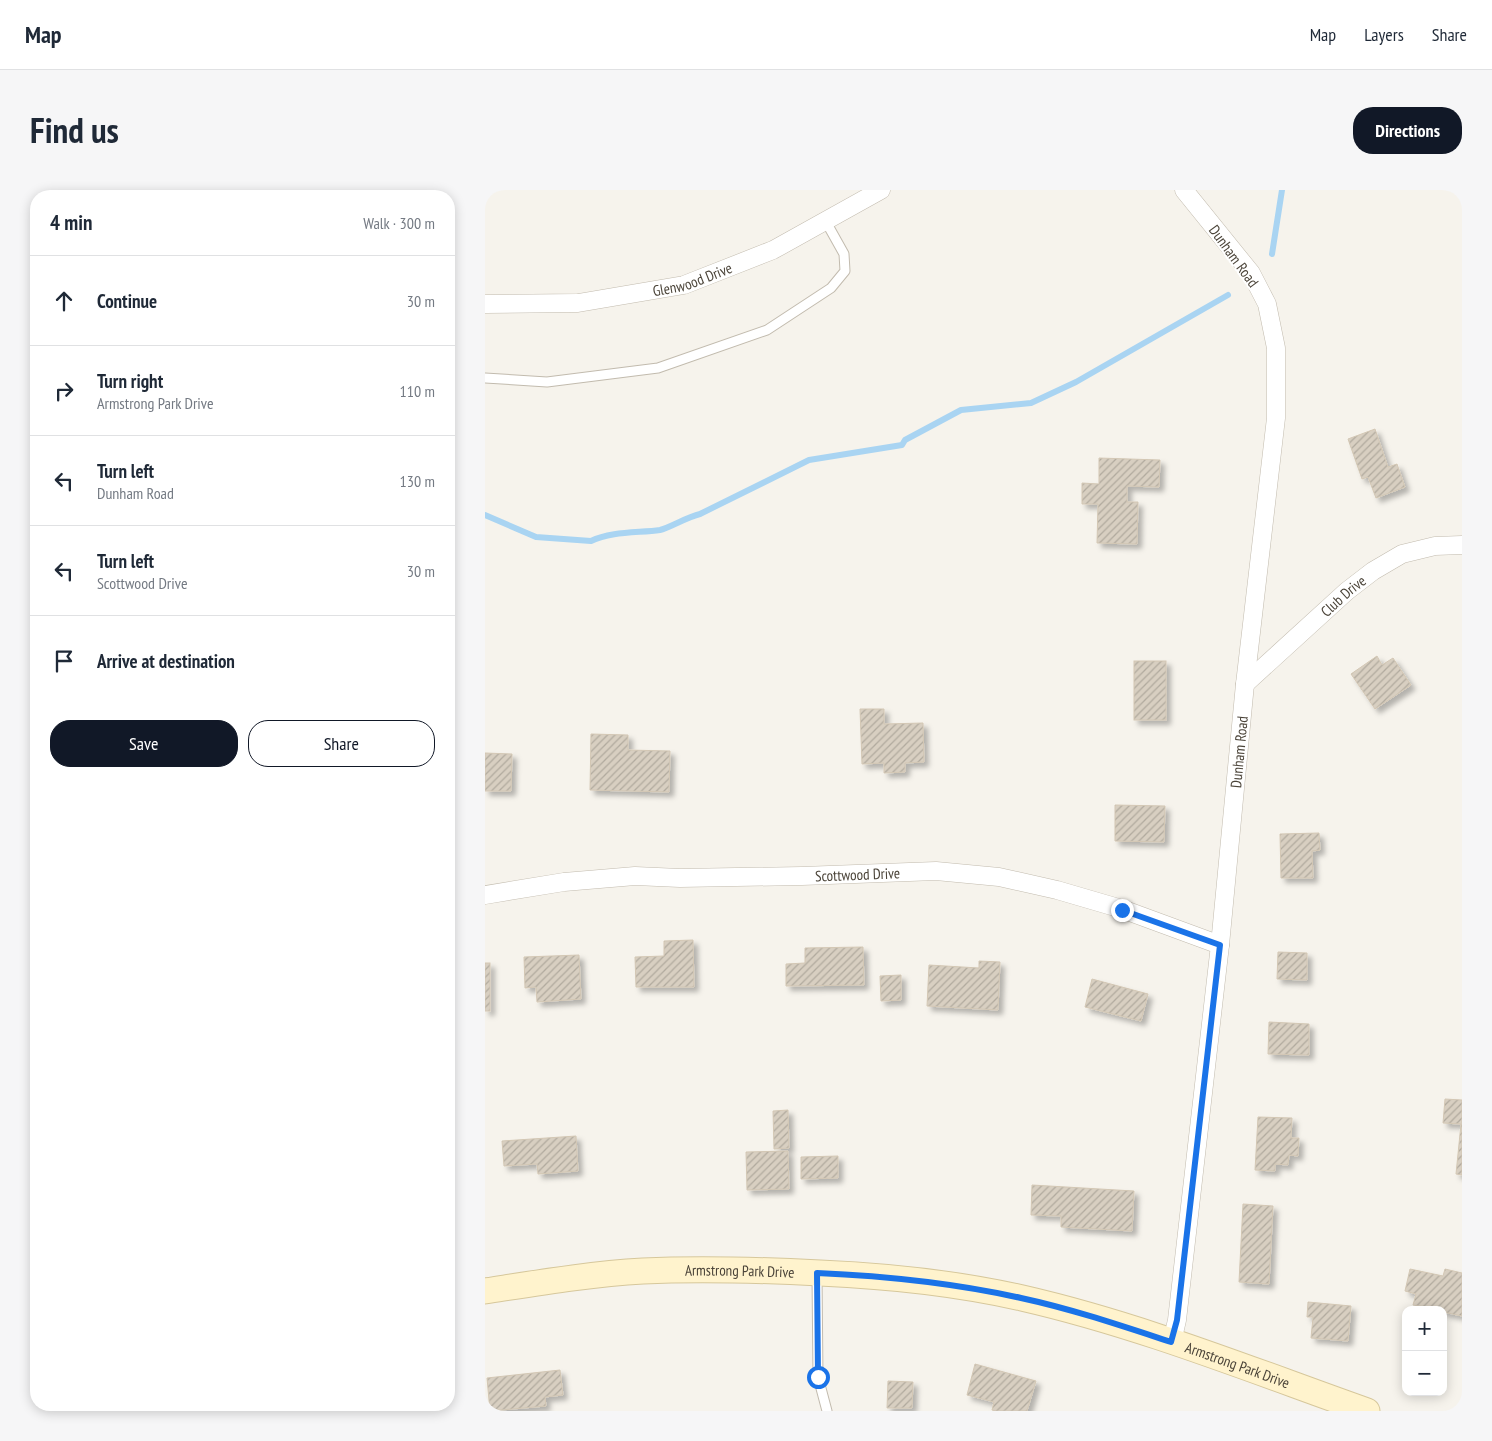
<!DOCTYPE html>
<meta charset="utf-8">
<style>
:root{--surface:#fff;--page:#f6f6f7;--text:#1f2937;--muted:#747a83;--line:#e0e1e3;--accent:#111827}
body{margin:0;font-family:"PT Sans Narrow",sans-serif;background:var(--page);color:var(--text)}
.controls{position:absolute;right:15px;bottom:15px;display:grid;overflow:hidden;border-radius:10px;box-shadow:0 2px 12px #0003}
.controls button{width:45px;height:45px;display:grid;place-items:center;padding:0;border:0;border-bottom:1px solid var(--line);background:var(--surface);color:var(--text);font:25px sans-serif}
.stop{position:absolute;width:15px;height:15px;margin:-11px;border:4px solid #1a73e8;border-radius:50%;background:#fff}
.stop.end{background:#1a73e8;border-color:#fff;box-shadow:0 1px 5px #0008}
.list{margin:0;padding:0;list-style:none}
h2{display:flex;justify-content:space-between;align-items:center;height:65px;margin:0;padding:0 20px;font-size:21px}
h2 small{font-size:16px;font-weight:400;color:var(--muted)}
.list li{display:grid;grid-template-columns:32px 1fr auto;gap:15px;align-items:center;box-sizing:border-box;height:90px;padding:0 20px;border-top:1px solid var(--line)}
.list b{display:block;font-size:19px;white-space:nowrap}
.list p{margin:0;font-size:16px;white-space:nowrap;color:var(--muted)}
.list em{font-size:16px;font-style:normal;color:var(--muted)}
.actions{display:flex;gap:10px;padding:15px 20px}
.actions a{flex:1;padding:11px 0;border:1px solid var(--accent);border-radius:20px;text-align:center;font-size:18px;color:var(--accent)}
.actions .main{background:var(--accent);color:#fff}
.icon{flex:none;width:28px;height:28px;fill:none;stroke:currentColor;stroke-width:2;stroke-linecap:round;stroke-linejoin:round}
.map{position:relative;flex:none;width:977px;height:1221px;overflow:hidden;border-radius:20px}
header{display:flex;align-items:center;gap:30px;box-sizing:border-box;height:70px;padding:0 25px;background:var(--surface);border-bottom:1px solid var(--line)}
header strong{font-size:24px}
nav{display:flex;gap:28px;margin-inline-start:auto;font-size:18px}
.intro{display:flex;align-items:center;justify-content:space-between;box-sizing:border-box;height:120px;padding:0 30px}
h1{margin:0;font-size:35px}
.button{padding:12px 22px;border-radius:20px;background:var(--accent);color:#fff;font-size:18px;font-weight:700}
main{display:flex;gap:30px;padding:0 30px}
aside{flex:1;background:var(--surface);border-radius:20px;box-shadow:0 2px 12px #0003}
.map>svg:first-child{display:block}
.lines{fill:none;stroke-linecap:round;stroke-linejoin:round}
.stream{stroke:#a9d4f2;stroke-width:6}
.building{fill:url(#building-hatch);stroke:#d3c7b4;filter:url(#shadow)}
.service-casing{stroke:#c2bbae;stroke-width:11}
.minor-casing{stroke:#c2bbae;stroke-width:19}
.secondary-casing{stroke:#d6c79b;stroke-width:27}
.service{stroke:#fff;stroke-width:9}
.minor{stroke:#fff;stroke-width:18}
.secondary{stroke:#fff3cd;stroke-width:25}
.route{stroke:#1a73e8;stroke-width:6}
.labels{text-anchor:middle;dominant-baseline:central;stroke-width:4;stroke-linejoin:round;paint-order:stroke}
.street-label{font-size:15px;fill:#4b4439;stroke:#fff}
</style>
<header>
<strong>Map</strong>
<nav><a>Map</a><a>Layers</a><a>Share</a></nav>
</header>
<div class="intro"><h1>Find us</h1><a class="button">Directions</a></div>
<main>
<aside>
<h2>4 min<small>Walk · 300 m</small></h2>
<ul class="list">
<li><svg class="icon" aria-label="ahead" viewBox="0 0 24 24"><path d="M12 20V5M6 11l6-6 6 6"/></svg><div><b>Continue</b></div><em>30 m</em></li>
<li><svg class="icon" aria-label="right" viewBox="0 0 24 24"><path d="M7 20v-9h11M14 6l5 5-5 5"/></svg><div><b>Turn right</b><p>Armstrong Park Drive</p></div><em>110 m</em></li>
<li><svg class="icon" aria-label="left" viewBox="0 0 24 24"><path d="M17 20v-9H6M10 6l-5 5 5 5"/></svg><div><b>Turn left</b><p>Dunham Road</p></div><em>130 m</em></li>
<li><svg class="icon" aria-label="left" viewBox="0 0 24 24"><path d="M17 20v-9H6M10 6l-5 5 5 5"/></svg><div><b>Turn left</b><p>Scottwood Drive</p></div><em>30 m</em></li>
<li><svg class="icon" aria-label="arrive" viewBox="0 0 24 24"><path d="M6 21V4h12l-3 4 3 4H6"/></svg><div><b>Arrive at destination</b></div></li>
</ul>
<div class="actions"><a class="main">Save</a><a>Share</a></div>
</aside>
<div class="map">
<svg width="977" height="1221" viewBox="0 0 977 1221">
<defs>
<pattern id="building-hatch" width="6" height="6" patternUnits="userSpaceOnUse" patternTransform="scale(1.25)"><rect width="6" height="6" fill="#d8cfc1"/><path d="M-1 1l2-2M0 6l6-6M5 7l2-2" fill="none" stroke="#b1aa9e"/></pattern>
<filter id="shadow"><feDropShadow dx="4.5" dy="4.5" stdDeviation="2.5" flood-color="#0004"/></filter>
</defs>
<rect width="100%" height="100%" fill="#f6f3ec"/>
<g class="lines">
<g class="stream">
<polyline points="787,64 797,0"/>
<path d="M0,325l51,22 55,4c20,-10 48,-8 69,-11 9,-2 27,-13 40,-16l109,-54 93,-15 3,-5 56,-30 70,-7 45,-21 152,-87"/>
</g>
</g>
<g class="building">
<polygon points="890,239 903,277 912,274 920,297 891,308 883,287 877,289 863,249"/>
<polygon points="614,268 675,270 674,297 642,296 642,312 653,312 652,354 612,353 613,314 597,314 597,293 614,294"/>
<polygon points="892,466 897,475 908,468 926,495 890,519 866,484"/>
<rect x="649" y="471" width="32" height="59"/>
<polygon points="375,519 399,519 399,534 438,533 439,572 420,573 420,582 399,583 399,573 377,574"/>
<polygon points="106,544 143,545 143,560 185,561 184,602 105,600"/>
<polygon points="0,563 27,564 26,601 0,601"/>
<polygon points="630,615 680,616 679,652 630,651"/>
<polygon points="834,643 835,660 827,661 828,688 796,688 795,644"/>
<polygon points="208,750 209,797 151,797 150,767 179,766 179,751"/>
<polygon points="378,757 379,795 301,796 301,774 320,773 320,758"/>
<polygon points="793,762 822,763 822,790 792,789"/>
<polygon points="94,765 96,809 52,812 51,797 40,798 39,767"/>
<polygon points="494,771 515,772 513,820 442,816 444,775 494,778"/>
<rect x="0" y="773" width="5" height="48"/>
<polygon points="416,785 416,810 396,811 395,786"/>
<polygon points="607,789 663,804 656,831 600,817"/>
<polygon points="784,832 824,834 824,865 783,864"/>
<polygon points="960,909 977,910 977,985 971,984 976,934 958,933"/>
<polygon points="303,920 304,958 289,959 288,921"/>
<polygon points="773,927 807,928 806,948 814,948 813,966 804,965 803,975 790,974 790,981 770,980"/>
<polygon points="91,946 93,981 53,984 52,974 19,976 17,951"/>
<polygon points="303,961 304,999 262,1000 261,962"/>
<polygon points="353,966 353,988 316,989 316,967"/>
<polygon points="547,995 649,1001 647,1041 576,1037 576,1026 546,1025"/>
<polygon points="758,1014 788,1016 784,1094 754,1092"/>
<polygon points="925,1079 958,1086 960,1079 977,1083 977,1126 958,1122 958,1120 928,1115 931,1104 920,1101"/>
<polygon points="823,1112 866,1116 863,1151 826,1148 828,1127 822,1127"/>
<polygon points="490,1174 551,1191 542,1221 511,1221 507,1220 509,1212 482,1205"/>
<polygon points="75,1180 78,1205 60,1207 61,1216 5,1221 2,1188"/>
<polygon points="403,1191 428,1192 427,1218 402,1218"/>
</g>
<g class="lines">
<defs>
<g id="service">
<polyline points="0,188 62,192 173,178 282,140 346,98 360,81 359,64 340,30"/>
<polyline points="332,1086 333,1187 342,1221"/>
</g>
<g id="minor">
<path id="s1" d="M0,114l93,-1 106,-18 89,-35 108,-60"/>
<path id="s2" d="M760,494l102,-93 26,-20 29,-17 33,-8 27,-1"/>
<path id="s3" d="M0,705l79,-13 71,-6 45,2 122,-2 134,-5 63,6 58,13 65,19 98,36"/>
<path id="s4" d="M687,1152l5,-22 43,-375 25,-261 31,-266v-70l-9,-44 -16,-31 -67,-83"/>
</g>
<g id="secondary">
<path id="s5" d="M0,1101c52,-8 105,-17 158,-20 59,-3 118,-1 177,2 68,3 136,10 202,25 118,27 232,73 345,113"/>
</g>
</defs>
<use href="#service" class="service-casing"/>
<use href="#minor" class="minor-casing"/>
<use href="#secondary" class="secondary-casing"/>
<use href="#service" class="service"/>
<use href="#minor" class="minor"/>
<use href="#secondary" class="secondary"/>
</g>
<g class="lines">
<path class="route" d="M333,1187l-1,-104c69,3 137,10 204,25 51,11 101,28 150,44l6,-22 43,-375 -98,-35"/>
</g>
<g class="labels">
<g class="street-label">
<text transform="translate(749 66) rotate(54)">Dunham Road</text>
<text stroke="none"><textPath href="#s1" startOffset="210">Glenwood Drive</textPath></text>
<text stroke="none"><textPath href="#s2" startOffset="132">Club Drive</textPath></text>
<text stroke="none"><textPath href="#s4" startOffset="594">Dunham Road</textPath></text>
<text stroke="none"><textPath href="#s3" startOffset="374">Scottwood Drive</textPath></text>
<text stroke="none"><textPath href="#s5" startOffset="256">Armstrong Park Drive</textPath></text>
<text stroke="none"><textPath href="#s5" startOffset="766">Armstrong Park Drive</textPath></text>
</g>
</g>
</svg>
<div class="controls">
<button>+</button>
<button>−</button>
</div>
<div class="stop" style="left:333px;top:1187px"></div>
<div class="stop end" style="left:637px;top:720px"></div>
</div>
</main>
